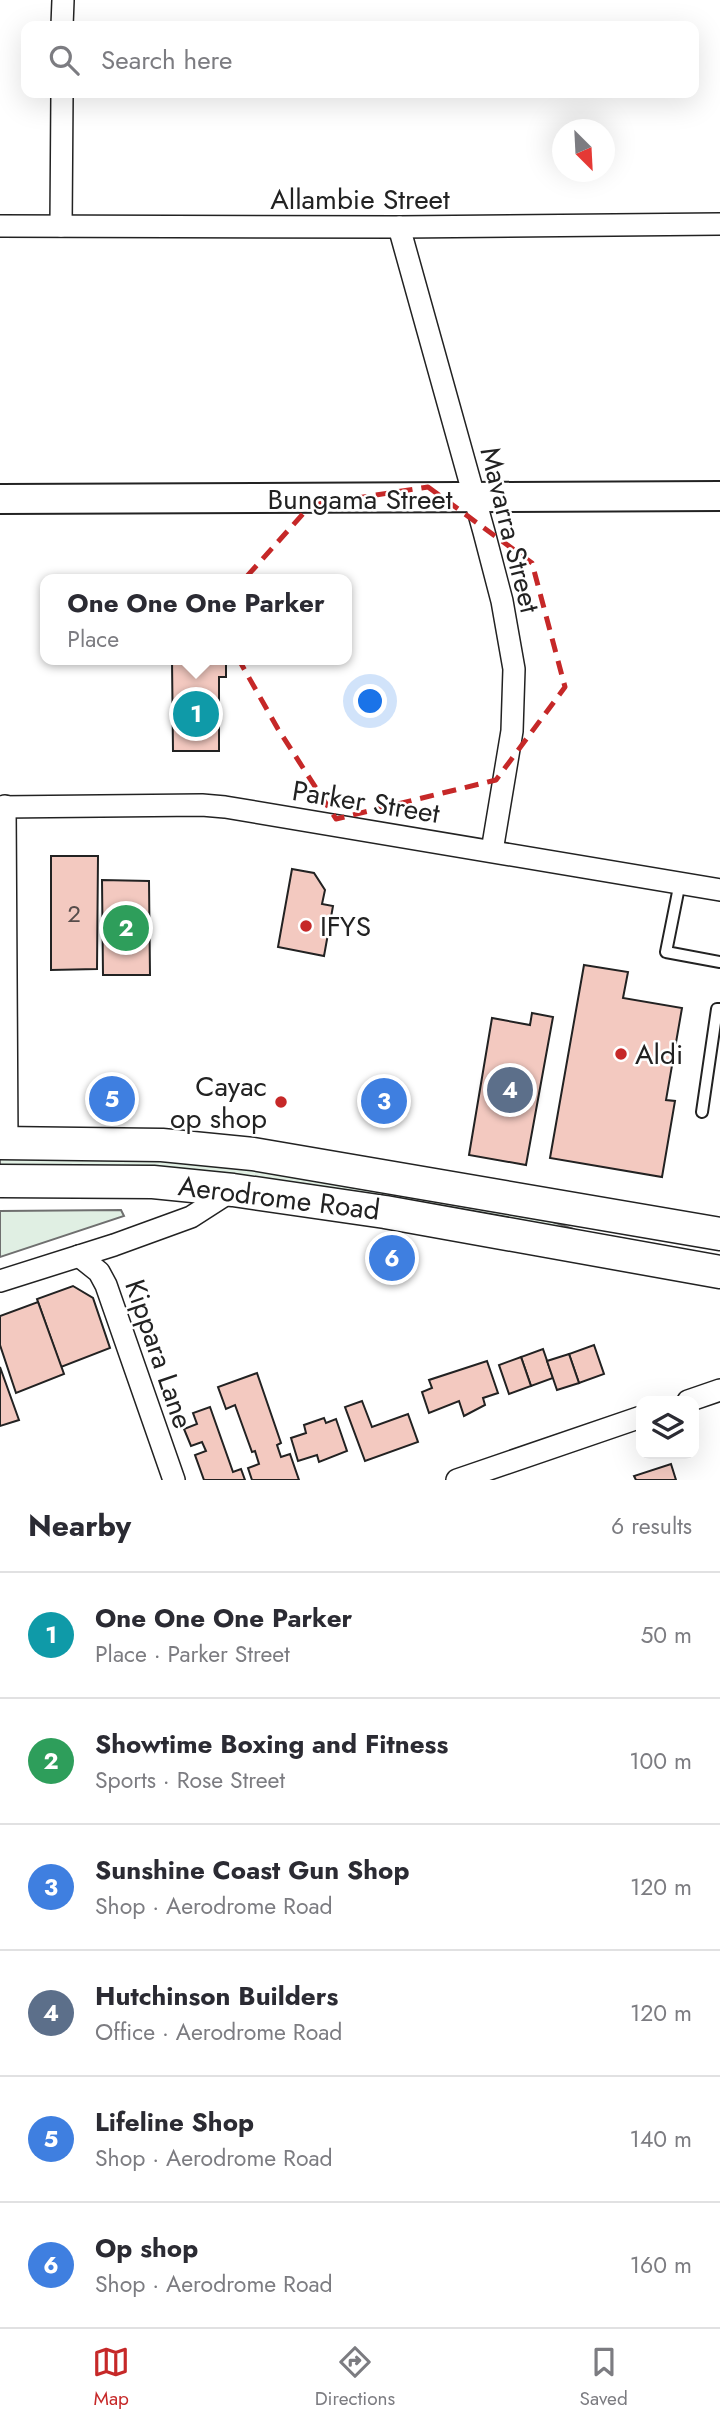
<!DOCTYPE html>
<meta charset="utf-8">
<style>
:root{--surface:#fff;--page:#f7f7f7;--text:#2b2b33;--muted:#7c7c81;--line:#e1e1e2;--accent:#c62828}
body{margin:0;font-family:Jost,sans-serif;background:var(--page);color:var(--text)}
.controls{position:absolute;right:21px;bottom:21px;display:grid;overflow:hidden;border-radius:14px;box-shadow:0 7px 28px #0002}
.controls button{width:63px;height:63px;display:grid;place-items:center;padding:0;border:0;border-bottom:2px solid var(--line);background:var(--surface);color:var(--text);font:35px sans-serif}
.compass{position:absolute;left:552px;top:119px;width:63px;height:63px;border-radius:50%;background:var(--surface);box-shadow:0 7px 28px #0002;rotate:156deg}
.you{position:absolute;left:371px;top:702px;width:24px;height:24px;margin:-18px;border:5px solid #fff;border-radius:50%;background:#1a73e8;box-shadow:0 0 0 10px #1a73e833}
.badge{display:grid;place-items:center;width:46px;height:46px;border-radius:50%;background:var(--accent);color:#fff;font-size:23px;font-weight:700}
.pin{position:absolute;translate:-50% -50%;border:4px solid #fff;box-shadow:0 2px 7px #0006}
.popup{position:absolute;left:40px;top:574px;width:312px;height:91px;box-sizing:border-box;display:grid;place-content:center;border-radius:14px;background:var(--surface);filter:drop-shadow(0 2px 5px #0005);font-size:23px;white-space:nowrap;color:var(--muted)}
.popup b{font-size:26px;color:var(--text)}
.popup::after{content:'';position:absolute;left:50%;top:100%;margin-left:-14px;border:14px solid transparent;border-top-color:var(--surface)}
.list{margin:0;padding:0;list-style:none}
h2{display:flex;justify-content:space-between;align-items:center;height:91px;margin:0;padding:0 28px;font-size:30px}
h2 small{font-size:23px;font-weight:400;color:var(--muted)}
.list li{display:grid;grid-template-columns:46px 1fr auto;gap:21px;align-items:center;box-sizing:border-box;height:126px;padding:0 28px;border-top:2px solid var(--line)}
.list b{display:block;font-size:26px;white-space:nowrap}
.list p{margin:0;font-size:23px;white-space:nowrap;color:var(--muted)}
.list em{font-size:23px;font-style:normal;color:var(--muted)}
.icon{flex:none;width:38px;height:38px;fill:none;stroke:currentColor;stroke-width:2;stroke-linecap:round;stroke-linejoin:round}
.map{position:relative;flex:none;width:720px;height:1480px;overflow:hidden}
.search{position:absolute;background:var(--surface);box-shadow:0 7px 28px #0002;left:21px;right:21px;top:21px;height:77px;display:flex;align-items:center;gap:18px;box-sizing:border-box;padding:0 24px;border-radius:14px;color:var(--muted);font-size:26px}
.sheet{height:847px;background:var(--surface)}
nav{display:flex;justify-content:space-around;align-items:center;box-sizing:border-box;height:98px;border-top:2px solid var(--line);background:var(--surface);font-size:19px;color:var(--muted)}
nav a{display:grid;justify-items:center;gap:4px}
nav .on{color:var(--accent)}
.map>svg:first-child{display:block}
.green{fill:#e0efe3;stroke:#6f6f6f;stroke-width:2}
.building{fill:#f3c9c0;stroke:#222;stroke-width:2}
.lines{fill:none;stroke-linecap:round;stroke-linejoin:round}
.lane-casing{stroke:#222;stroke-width:14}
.street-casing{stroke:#222;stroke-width:24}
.secondary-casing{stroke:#222;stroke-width:32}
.primary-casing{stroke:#222;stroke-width:35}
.lane{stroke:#fff;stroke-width:10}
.street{stroke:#fff;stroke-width:21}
.secondary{stroke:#fff;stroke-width:28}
.primary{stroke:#fff;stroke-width:32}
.marked{fill:none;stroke:#c62828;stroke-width:5;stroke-dasharray:14 9;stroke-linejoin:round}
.poi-dot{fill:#c62828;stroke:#fff;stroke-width:2.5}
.labels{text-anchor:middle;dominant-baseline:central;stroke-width:5;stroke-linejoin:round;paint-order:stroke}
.number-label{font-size:24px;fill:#564c4a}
.street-label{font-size:28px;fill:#222;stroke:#fff}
.poi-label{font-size:28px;fill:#222;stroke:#fff;text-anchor:start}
</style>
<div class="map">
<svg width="720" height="1480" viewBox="0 0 720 1480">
<rect width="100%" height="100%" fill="#fff"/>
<g class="green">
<polygon points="0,1157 168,1159 316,1177 523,1212 574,1229 571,1237 0,1174"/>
<polygon points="121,1210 124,1216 0,1257 0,1211"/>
</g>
<g class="building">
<polygon points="172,660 226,660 226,677 219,677 219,751 173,751"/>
<polygon points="51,856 98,856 97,969 51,970"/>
<polygon points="292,869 314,873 325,890 322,904 333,906 324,956 278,947"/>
<polygon points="102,880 149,881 150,975 103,975"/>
<polygon points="584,965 628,972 623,998 682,1008 666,1100 675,1101 662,1177 550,1158"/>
<polygon points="532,1013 553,1017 526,1165 469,1155 492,1018 530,1025"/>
<polygon points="73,1286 93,1298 110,1348 61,1367 37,1299"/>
<polygon points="38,1302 64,1374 16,1393 0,1345 0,1316"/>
<polygon points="594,1345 604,1374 579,1383 569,1354"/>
<polygon points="543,1349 553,1378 531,1386 521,1357"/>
<polygon points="569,1354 579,1383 557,1390 547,1361"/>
<polygon points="521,1357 531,1386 509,1394 499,1365"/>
<polygon points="487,1361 498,1393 483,1398 485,1405 464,1416 459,1401 429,1413 422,1392 432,1388 429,1380"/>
<polygon points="0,1367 19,1420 0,1426"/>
<polygon points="257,1373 281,1443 277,1445 281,1457 290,1454 299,1480 252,1480 248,1468 259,1464 255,1451 252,1452 235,1405 226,1409 218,1387"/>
<polygon points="362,1401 372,1427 408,1414 418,1442 365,1461 345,1407"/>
<polygon points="210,1407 233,1472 241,1469 245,1480 204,1480 195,1455 206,1451 202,1442 191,1446 184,1429 197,1424 193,1413"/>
<polygon points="324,1418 326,1423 336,1419 347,1451 319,1462 317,1455 298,1461 291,1438 306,1433 304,1425"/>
<polygon points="671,1464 676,1480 636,1480 634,1476"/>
</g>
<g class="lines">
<defs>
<g id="lane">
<polyline points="680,882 666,952 720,962"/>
<polyline points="702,1112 717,1009 720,1009"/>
</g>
<g id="street">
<polyline points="62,26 63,0"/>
<polyline points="0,226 399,227 720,224"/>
<polyline points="61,226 62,93"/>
<polyline points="399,227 484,532 502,601 514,669 512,731 492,851"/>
<polyline points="5,806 7,1143"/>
<polyline points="0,807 202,805 225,807 720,890"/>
<polyline points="79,1256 99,1272 106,1285 174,1480"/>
<polyline points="0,1281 114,1245 191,1217 233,1190"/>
<polyline points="688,1401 720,1390"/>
<polyline points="457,1480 641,1417"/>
</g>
<polyline id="secondary" points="0,499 720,496"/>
<g id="primary">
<polyline points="0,1143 162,1145 253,1154 720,1234"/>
<polyline points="0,1181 153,1182 233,1190 385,1212 720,1272"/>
</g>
</defs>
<use href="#lane" class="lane-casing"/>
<use href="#street" class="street-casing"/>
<use href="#secondary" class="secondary-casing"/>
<use href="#primary" class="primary-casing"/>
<use href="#lane" class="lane"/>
<use href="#street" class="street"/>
<use href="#secondary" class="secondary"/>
<use href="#primary" class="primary"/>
</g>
<path class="marked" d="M428,487l104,76 33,124 -69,93 -160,39 -58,-90 -65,-115 98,-109z"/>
<g class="poi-dot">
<circle cx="306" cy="926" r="7"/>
<circle cx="621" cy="1054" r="7"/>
<circle cx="281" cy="1102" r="7"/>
</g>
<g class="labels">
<g class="number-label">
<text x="74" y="913">2</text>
</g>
<g class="street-label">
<text x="360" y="199">Allambie Street</text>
<text x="360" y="499">Bungama Street</text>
<text transform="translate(510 530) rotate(76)">Mavarra Street</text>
<text transform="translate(366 802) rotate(9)">Parker Street</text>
<text transform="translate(279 1198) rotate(7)">Aerodrome Road</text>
<text transform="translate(159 1354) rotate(71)">Kippara Lane</text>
</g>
<g class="poi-label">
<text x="320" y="926">IFYS</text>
<text x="635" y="1054">Aldi</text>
<text x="267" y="1086" text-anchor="end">Cayac<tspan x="267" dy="32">op shop</tspan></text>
</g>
</g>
</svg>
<div class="controls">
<button><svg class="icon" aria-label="layers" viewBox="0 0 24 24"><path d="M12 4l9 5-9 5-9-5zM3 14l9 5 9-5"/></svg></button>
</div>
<svg class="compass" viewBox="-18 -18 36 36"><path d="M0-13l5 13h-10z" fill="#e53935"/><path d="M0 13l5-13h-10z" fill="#7c7c81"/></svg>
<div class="you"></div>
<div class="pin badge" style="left:196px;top:714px;background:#0f9aa8">1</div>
<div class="popup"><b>One One One Parker</b>Place</div>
<div class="pin badge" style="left:126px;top:928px;background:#2e9e5b">2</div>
<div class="pin badge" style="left:384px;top:1101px;background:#3f7fe0">3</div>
<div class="pin badge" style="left:510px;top:1090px;background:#5c6f8a">4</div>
<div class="pin badge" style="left:112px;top:1099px;background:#3f7fe0">5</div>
<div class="pin badge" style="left:392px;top:1258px;background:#3f7fe0">6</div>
<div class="search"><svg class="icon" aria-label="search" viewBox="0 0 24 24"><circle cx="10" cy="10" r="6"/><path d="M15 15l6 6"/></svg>Search here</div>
</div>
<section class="sheet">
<h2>Nearby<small>6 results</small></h2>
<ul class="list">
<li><span class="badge" style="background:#0f9aa8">1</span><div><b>One One One Parker</b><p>Place · Parker Street</p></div><em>50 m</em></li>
<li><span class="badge" style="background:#2e9e5b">2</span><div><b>Showtime Boxing and Fitness</b><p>Sports · Rose Street</p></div><em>100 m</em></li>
<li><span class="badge" style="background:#3f7fe0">3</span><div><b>Sunshine Coast Gun Shop</b><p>Shop · Aerodrome Road</p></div><em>120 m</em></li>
<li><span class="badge" style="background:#5c6f8a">4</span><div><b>Hutchinson Builders</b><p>Office · Aerodrome Road</p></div><em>120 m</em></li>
<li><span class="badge" style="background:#3f7fe0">5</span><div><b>Lifeline Shop</b><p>Shop · Aerodrome Road</p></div><em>140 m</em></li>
<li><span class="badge" style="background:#3f7fe0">6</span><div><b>Op shop</b><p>Shop · Aerodrome Road</p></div><em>160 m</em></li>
</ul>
</section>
<nav>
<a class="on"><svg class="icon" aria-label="map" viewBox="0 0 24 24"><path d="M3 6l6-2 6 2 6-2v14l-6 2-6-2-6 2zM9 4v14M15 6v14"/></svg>Map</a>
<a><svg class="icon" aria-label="directions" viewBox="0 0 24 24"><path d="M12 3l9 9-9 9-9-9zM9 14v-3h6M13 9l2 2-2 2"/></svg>Directions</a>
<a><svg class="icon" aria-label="saved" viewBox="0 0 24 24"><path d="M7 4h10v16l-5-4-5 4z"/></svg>Saved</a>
</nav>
